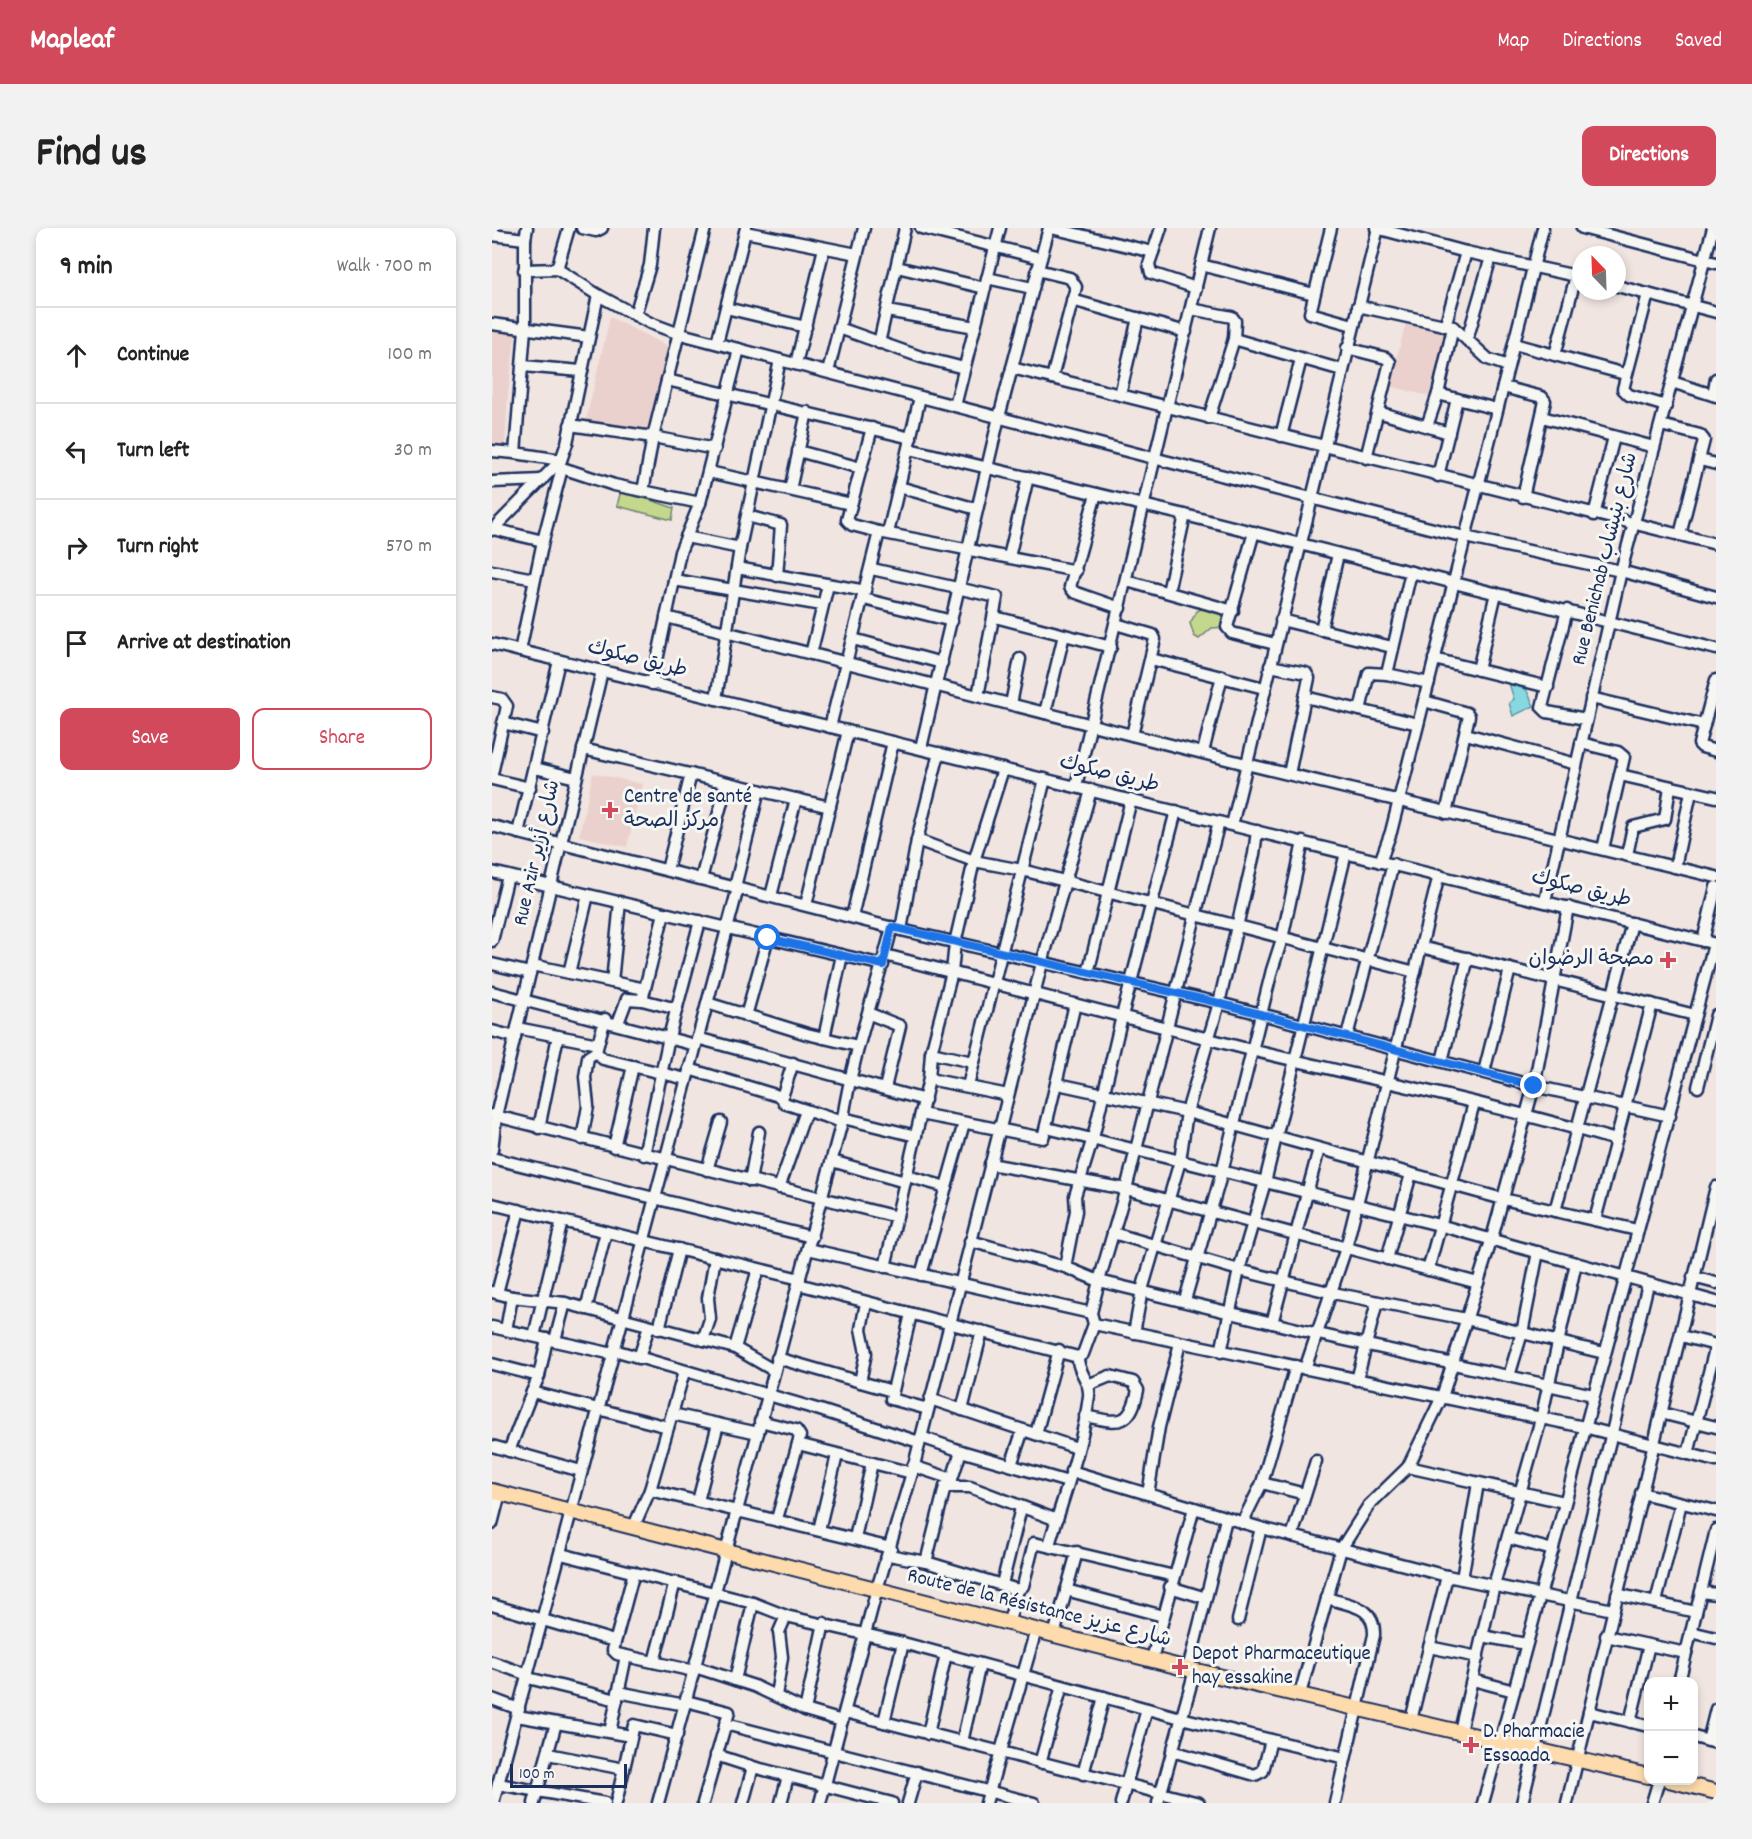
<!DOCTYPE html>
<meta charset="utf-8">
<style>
:root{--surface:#fff;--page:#f2f2f2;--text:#222;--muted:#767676;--line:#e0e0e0;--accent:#d1495b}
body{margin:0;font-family:Dekko,"Playpen Sans Arabic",sans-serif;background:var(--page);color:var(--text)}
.controls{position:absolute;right:18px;bottom:18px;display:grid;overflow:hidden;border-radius:12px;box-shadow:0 3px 9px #0003}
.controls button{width:54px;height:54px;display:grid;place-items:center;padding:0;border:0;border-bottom:2px solid var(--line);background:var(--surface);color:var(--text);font:30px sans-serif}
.compass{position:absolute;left:1080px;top:18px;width:54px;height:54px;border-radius:50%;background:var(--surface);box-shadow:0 3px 9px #0003;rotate:337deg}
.scale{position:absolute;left:18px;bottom:15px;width:117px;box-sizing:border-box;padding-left:6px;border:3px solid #1b2f5e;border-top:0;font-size:16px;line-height:21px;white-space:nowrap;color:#1b2f5e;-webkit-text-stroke:4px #f6f6f2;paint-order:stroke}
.stop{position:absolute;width:18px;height:18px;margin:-14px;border:4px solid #1a73e8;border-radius:50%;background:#fff}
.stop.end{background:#1a73e8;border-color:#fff;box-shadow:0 2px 6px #0008}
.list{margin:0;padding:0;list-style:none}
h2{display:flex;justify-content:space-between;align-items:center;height:78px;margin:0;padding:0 24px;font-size:26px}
h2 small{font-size:20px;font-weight:400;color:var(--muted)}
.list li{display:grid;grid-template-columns:39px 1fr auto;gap:18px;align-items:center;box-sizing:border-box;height:96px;padding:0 24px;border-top:2px solid var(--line)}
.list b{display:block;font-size:22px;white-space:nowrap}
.list em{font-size:20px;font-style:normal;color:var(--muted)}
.actions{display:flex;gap:12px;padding:18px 24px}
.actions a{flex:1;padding:14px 0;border:2px solid var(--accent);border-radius:12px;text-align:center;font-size:21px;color:var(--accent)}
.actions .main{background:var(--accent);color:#fff}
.icon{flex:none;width:33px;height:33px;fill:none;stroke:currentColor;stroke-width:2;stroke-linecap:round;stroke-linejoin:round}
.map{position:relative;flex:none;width:1224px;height:1575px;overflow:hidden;border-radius:12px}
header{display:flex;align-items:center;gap:36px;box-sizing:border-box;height:84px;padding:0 30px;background:var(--accent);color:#fff}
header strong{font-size:28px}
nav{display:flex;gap:33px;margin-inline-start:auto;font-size:21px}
.intro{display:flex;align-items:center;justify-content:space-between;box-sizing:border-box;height:144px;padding:0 36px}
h1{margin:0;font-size:42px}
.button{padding:15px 27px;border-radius:12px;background:var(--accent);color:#fff;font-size:21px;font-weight:700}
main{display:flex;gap:36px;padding:0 36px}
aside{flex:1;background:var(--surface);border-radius:12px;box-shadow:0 3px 9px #0003}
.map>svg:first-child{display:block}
.built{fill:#ebd1cd}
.green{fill:#c3d78d;stroke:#6f8376;stroke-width:1.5}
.water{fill:#88d9df;stroke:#5c95ab;stroke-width:1.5}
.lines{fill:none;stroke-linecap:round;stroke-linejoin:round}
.minor-casing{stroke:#1b2f5e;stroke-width:15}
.major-casing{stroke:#1b2f5e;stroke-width:18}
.minor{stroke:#f6f6f2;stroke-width:10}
.major{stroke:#fedbac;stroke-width:14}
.route{stroke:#1a73e8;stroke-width:8}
.poi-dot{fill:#d1495b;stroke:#f6f6f2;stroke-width:2}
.labels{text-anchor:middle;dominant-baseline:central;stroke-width:6;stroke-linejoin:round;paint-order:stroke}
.street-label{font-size:21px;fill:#1b2f5e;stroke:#f6f6f2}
.poi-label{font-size:21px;fill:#1b2f5e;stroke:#f6f6f2;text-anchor:start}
</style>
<header>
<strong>Mapleaf</strong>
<nav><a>Map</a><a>Directions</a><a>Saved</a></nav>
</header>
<div class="intro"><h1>Find us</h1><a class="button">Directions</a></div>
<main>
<aside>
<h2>9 min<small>Walk · 700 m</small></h2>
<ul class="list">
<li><svg class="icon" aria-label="ahead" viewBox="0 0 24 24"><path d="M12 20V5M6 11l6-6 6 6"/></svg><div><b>Continue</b></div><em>100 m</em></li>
<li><svg class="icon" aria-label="left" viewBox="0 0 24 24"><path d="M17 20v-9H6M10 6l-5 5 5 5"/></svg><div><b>Turn left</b></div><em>30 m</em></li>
<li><svg class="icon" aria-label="right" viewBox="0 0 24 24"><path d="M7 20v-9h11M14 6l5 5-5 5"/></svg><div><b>Turn right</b></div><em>570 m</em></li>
<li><svg class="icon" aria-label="arrive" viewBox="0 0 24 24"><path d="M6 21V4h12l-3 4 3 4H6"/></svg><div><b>Arrive at destination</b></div></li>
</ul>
<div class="actions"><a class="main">Save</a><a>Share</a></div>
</aside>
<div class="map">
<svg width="1224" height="1575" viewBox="0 0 1224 1575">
<rect width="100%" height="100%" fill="#f1e5e1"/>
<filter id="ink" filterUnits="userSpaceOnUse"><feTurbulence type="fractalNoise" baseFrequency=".0167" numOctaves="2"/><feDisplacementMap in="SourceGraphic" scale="12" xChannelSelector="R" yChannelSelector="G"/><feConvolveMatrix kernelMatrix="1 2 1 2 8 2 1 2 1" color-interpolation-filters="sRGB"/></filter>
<g filter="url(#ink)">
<g class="built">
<polygon points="118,89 179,120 160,204 94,192"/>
<polygon points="915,91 961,103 944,170 897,158"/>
<polygon points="0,100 24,103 16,166 13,220 0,219"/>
<polygon points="101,545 150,556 135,619 87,608"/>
</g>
<g class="green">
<polygon points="129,262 182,280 180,292 125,278"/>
<polygon points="714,379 731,386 734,393 733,399 720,400 707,411 702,408 698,395 705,383"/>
</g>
<polygon class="water" points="1016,452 1024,453 1028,459 1034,461 1042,478 1021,488 1017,475 1022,471"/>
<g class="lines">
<defs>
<g id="minor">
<polyline points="90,0 104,3 110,0"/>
<polyline points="429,0 548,30"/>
<polyline points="559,0 661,24"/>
<polyline points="669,0 657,36 659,45 704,60"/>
<polyline points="839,0 818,85 861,97"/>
<polyline points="884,0 974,24 1089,49"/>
<polyline points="1090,0 1224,35"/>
<polyline points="253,4 365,26"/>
<polyline points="0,7 33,11 35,0"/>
<polyline points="709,37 822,66"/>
<polyline points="405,39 493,60"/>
<polyline points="65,41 77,0"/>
<polyline points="32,42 65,41 106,67 75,215 69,232"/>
<polyline points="545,42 578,50 584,59 560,150"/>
<polyline points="495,50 540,60"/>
<polyline points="1125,58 1224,84"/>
<polyline points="1156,66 1131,161 1137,167 1174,178"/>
<polyline points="106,67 158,95 185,105 665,231 973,309 1129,343 1224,369"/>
<polyline points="580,72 694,104"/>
<polyline points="866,78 961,99 996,131 1016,138"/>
<polyline points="234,80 314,99"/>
<polyline points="699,81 740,89 743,93 742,111 717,190"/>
<polyline points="395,83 483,99"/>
<polyline points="143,87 158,37 162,0"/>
<polyline points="0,96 97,109"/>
<polyline points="953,98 974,24"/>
<polyline points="961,99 946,166 965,171"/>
<polyline points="347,100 429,129 472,140"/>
<polyline points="742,111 850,142"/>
<polyline points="975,112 999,29"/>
<polyline points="225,115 254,0"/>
<polyline points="387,115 413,0"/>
<polyline points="1022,116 1133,146"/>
<polyline points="855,120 894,130 898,134 874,230"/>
<polyline points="1063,127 1084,48"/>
<polyline points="304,136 332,20"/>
<polyline points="31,138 89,143"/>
<polyline points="520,140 1224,316"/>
<polyline points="336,144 372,0"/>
<polyline points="175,152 419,210"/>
<polyline points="1180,154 1224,168"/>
<polyline points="1011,159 1050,169 1053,173 1031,269"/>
<polyline points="628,167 646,90"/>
<polyline points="1221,167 1224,151"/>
<polyline points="463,178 508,0"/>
<polyline points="886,184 957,205"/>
<polyline points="1050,189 1162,219"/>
<polyline points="78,197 161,209 213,0"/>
<polyline points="1169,197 1208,207 1212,212 1188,307"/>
<polyline points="935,198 946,166"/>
<polyline points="380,200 355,292 360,297 387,304"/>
<polyline points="789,208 809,131"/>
<polyline points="417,221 701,289 1224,421"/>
<polyline points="0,223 23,225"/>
<polyline points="306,223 369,240"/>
<polyline points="1208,232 1224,236"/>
<polyline points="70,240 122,257 208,275 188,324 160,456"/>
<polyline points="217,244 359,276"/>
<polyline points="946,248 965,171 1005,181"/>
<polyline points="0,254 50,252"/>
<polyline points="407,259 485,281"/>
<polyline points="298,262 315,184"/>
<polyline points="151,263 161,209 223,221"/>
<polyline points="604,266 578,359 582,364 628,380"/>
<polyline points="208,275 247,121"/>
<polyline points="1102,287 1122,209"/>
<polyline points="255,288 289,297 285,348"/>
<polyline points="1,301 51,313"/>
<polyline points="0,302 69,232 23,225 33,101 33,11"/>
<polyline points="762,304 735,399 740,405 783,416"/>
<polyline points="396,305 428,169"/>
<polyline points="194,309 248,320"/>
<polyline points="517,329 536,249"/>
<polyline points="245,340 374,363"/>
<polyline points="380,341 505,369 486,468"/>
<polyline points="0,343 42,351"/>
<polyline points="919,344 895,446 937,455"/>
<polyline points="182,352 330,377"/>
<polyline points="635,353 741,383"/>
<polyline points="676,364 693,287"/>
<polyline points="372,371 460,393"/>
<polyline points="1075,382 1050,479 1055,484 1094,491"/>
<polyline points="174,389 754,536 1224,649"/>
<polyline points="503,389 619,419"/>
<polyline points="789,392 900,419"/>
<polyline points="624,396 661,407 663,411 640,507"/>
<polyline points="829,402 846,326"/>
<polyline points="361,411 450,435"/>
<polyline points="0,416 1224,716"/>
<polyline points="28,423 51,313 70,240 63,239"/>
<polyline points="319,426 336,357"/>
<polyline points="659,431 772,460"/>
<polyline points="942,431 1056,459"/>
<polyline points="778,438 814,445 817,450 797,546"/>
<polyline points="986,442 1004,365"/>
<polyline points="1224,452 1207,516 1210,519 1224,523"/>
<polyline points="0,469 10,471 15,478 0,546"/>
<polyline points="813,469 926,496"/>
<polyline points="1099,470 1212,497"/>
<polyline points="224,471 248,320 288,132"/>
<polyline points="932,473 975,485 977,488 954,585"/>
<polyline points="519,476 528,431"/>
<polyline points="868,482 877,445 895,446"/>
<polyline points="553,485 572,407"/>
<polyline points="11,495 51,505"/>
<polyline points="338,499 387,304 584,343"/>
<polyline points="974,506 1084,536"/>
<polyline points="1089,515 1126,524 1132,529 1111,621"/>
<polyline points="429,520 507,189 557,0"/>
<polyline points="91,521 338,579"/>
<polyline points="711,524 730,448"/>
<polyline points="43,540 84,550"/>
<polyline points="1128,547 1224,569"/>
<polyline points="0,551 38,560"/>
<polyline points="584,558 718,0"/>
<polyline points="740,597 886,0"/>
<polyline points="0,598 409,702 425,612 447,525"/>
<polyline points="26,605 67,433"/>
<polyline points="425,612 482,633 530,642 923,744"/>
<polyline points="1135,627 1141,599 1173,591 1178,559"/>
<polyline points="888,634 899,604 1051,0"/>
<polyline points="1183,639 1199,564"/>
<polyline points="175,642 199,546"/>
<polyline points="0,644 391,737"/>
<polyline points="209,651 235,555"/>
<polyline points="243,659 267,562"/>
<polyline points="279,668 304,571"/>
<polyline points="1053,673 1129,343 1221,0"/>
<polyline points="314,677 356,503"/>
<polyline points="172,685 150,772 185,781"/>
<polyline points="360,689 401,514"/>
<polyline points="409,702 727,775 1042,858 1178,888"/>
<polyline points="0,713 16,648"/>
<polyline points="1211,713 1224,659"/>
<polyline points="929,719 1203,787"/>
<path d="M393,727c123,32 246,65 370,96 120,29 242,54 361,89"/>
<polyline points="0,736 38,745"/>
<polyline points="40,737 153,761"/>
<polyline points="77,745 96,667"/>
<polyline points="596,745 639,572"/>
<polyline points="120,754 128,674"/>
<polyline points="0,764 203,817"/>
<polyline points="215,775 315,806 366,818"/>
<polyline points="378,786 408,798 393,860"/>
<polyline points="254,788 276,709"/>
<polyline points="126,795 135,771 150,772"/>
<polyline points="25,800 106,816 104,824 111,831 194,851"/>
<polyline points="0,803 23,809"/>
<polyline points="855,808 901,636"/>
<polyline points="205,810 433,872"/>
<polyline points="332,810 350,727"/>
<polyline points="106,816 113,791"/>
<polyline points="439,825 481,834"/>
<polyline points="950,833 976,730"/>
<polyline points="301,835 290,869 292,875 350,894"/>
<polyline points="197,841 290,869"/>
<polyline points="992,844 1018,741"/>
<polyline points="437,851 516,867"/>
<polyline points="566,856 695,884 1011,971 1145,1002"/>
<polyline points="476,858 553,551"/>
<polyline points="1206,859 1224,787"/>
<polyline points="429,886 551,910 583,776"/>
<polyline points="0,887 405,989"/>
<polyline points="351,890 424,908"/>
<polyline points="47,900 66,808"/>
<polyline points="555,900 947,997 1224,1074"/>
<polyline points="90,911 96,878 93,849 96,829 104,824"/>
<polyline points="122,919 141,838"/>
<polyline points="0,922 4,888 110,443"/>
<polyline points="152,927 177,809 208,693"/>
<polyline points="0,930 320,1009"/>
<polyline points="340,933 413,954"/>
<polyline points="498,936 634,961 986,1055"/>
<polyline points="215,942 229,894"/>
<polyline points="415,948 454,959"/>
<polyline points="258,953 267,904"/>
<polyline points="287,960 314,883"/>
<polyline points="0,976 308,1051"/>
<polyline points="1063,983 1140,695"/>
<polyline points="1103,992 1160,776"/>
<polyline points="621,1005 747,1042 773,954 854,625"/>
<polyline points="478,1013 573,1039 607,1053 826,1106 1101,1167"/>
<polyline points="316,1021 599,1085"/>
<polyline points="895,1031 919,946"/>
<polyline points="393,1039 437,851 439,825 460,744 463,715 482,633 511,541"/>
<polyline points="573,1039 584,983 583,968 601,910 630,788 684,583"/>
<polyline points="936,1042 982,875"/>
<polyline points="429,1047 472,895"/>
<polyline points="1201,1049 1224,1055"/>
<polyline points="306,1056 586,1129"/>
<polyline points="0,1064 20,1069 73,1075 243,1120 281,1142"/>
<polyline points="5,1065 27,982"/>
<polyline points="693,1072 730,944 780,742 790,711 811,614"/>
<polyline points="94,1081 114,1004"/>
<polyline points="419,1086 399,1171 436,1181"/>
<polyline points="780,1095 827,921"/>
<polyline points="602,1096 1092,1199 1224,1233"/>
<polyline points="0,1099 121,1126"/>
<polyline points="167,1101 187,1021"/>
<polyline points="14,1102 20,1069"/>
<polyline points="642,1105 650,1062 688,933 695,884 727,775 762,626 765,603"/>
<polyline points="42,1108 70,993"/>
<polyline points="1189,1108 1224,1117"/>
<polyline points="63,1112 73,1075"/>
<polyline points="211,1112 218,1091 216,1070 223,1030"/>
<polyline points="243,1120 266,1041"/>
<polyline points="122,1122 328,1182 427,1214"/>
<polyline points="729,1124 747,1042 841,1065 974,1091 1112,1125"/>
<polyline points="147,1130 157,1098"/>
<polyline points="285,1130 400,1163"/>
<polyline points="0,1136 47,1148 40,1164 176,1199"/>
<polyline points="813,1141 854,1020 947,647"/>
<polyline points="47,1148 55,1111"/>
<polyline points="1017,1148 1030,1105 1046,1024"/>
<polyline points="865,1152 885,1074"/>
<polyline points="368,1154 374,1125 369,1101 374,1075"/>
<polyline points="438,1171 585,1220"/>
<polyline points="470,1182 490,1103"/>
<polyline points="1169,1185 1224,1199"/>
<polyline points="180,1186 266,1205"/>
<path d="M593,1188c33,7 45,12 53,-26l-5,-8 -23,-6 -22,9"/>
<polyline points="268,1193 304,1202 308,1208 285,1291"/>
<polyline points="544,1206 567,1122"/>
<polyline points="429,1209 469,1223 460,1251 453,1259 434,1334"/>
<polyline points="306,1216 420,1245"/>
<polyline points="0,1218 89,1243"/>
<polyline points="17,1223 40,1164"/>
<polyline points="469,1223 576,1254"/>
<polyline points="1196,1226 1224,1117"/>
<polyline points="519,1237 531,1202"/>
<polyline points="421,1238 460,1251"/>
<polyline points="916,1239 1072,1274"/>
<polyline points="579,1243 769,1300 955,1348 1121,1382"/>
<polyline points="770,1255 813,1266"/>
<polyline points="453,1259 478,1259 565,1292"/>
<polyline points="158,1262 399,1320"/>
<polyline points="1149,1265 1224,1283"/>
<polyline points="656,1266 667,1199 688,1115"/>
<polyline points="206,1273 226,1196"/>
<polyline points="750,1295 770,1255 804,1138"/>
<polyline points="0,1296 8,1265"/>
<polyline points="142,1298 158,1262 192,1144"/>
<polyline points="327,1302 345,1227"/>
<polyline points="800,1308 824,1233"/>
<polyline points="363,1310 380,1235"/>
<polyline points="1016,1310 1061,1322"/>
<path d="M557,1317c14,-48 34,-99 40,-149 2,-15 -12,-24 -11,-39l5,-3 11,-30 -3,-11 8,-32 27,-92 93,-367"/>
<polyline points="69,1326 261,1375 294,1388 411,1415 689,1490 853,1530"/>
<polyline points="397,1327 434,1334 526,1362"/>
<polyline points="142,1344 121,1422 125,1426 202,1443"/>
<polyline points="970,1351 986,1255"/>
<polyline points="510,1356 529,1280"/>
<polyline points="678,1359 714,1370"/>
<polyline points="574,1362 671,1388"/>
<polyline points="1209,1364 1224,1366"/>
<polyline points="1125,1366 1204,1384"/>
<path d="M835,1370c24,8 48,7 47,37l-39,168"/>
<polyline points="1164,1374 1189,1275"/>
<polyline points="0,1377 122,1413"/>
<polyline points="746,1392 769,1300"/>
<polyline points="516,1396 526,1362 531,1358 542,1315 682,1348"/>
<polyline points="1199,1404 1224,1410"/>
<polyline points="562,1407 585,1324"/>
<polyline points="990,1408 1034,1416"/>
<polyline points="1114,1408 1194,1425"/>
<polyline points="937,1419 986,1429"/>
<polyline points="660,1431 702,1280"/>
<polyline points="0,1434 36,1447"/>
<polyline points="162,1434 183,1354"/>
<polyline points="203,1439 262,1458 313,1482 350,1493"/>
<polyline points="696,1441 734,1291"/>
<polyline points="36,1450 125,1472"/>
<polyline points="243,1452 261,1375"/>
<polyline points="981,1452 1022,1463"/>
<polyline points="1187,1454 1224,1302"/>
<polyline points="126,1464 193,1477"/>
<polyline points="808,1466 849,1321 877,1277 916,1239 950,1169 1000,1010 1042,858 1076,679"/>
<polyline points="284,1468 290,1429 287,1404 294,1388"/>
<polyline points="0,1471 27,1481"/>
<polyline points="194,1473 237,1484 211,1575"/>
<polyline points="313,1482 332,1395"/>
<polyline points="353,1484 707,1575"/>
<polyline points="1097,1484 1156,1498"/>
<polyline points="25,1488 139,1508"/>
<polyline points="919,1492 955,1348"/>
<polyline points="392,1494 411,1415"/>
<polyline points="1138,1494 1157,1417"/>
<polyline points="233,1496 542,1575"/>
<polyline points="968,1503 1002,1357 1049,1191 1084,1035"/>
<polyline points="118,1504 134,1428"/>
<polyline points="436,1506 454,1426"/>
<polyline points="1202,1509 1224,1515"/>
<polyline points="1216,1513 1224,1481"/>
<polyline points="470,1514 488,1436"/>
<polyline points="680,1523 763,1547 771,1543 779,1512"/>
<polyline points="56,1526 132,1541"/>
<polyline points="224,1527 261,1539 400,1575"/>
<polyline points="548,1535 570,1458"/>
<polyline points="591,1546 612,1469"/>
<polyline points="6,1556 113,1575"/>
<polyline points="1,1575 246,660"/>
<polyline points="42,1575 64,1495"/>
<polyline points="124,1575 142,1497 185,1507"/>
<path d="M166,1575l185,-685c10,-65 33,-127 49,-191"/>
<polyline points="251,1575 261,1539"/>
<polyline points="289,1575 296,1548"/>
<polyline points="328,1575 385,1361 420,1245 550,735 599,562"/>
<polyline points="416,1575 425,1544"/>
<polyline points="494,1575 544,1402"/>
<polyline points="629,1575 655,1481"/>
<polyline points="666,1575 703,1442"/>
<path d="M991,1575c80,-286 155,-573 231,-859"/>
<polyline points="1030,1575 1156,1056"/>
<polyline points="1075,1575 1224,959"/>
<polyline points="1160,1575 1167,1552"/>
</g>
<g id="major">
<polyline points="0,1263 696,1441 1156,1548"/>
<polyline points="1177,1552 1224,1564"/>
</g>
</defs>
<use href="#minor" class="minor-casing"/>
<use href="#major" class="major-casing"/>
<use href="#minor" class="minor"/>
<use href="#major" class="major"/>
</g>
</g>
<g class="lines" filter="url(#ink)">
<polyline class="route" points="276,710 391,737 400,699 727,775 1042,858"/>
</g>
<g class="poi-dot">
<path d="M115 573h6v6h6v6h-6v6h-6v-6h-6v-6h6z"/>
<path d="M1173 723h6v6h6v6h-6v6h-6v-6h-6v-6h6z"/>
<path d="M685 1430h6v6h6v6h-6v6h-6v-6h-6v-6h6z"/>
<path d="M976 1508h6v6h6v6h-6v6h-6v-6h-6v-6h6z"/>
</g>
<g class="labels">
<g class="street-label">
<text transform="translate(1114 331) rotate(-76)">Rue Benichab شارع بنيشاب</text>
<text transform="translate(145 432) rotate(14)">طريق صكوك</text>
<text transform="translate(617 547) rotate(14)">طريق صكوك</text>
<text transform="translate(46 625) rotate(-77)">Rue Azir شارع أزير</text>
<text transform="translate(1089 662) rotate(14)">طريق صكوك</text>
<text transform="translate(547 1381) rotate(14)">Route de la Résistance شارع عزيز</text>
</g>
<g class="poi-label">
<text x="132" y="570">Centre de santé<tspan x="132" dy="24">مركز الصحة</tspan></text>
<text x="1162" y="732" text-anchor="end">مصحة الرضوان</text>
<text x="700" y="1427">Depot Pharmaceutique<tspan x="700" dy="24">hay essakine</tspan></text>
<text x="991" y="1505">D. Pharmacie<tspan x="991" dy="24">Essaada</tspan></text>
</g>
</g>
</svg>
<div class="controls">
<button>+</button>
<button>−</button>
</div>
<svg class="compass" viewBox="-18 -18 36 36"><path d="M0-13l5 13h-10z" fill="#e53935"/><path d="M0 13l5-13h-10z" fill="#767676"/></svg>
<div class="scale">100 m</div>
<div class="stop" style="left:276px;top:710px"></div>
<div class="stop end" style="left:1042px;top:858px"></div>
</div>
</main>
